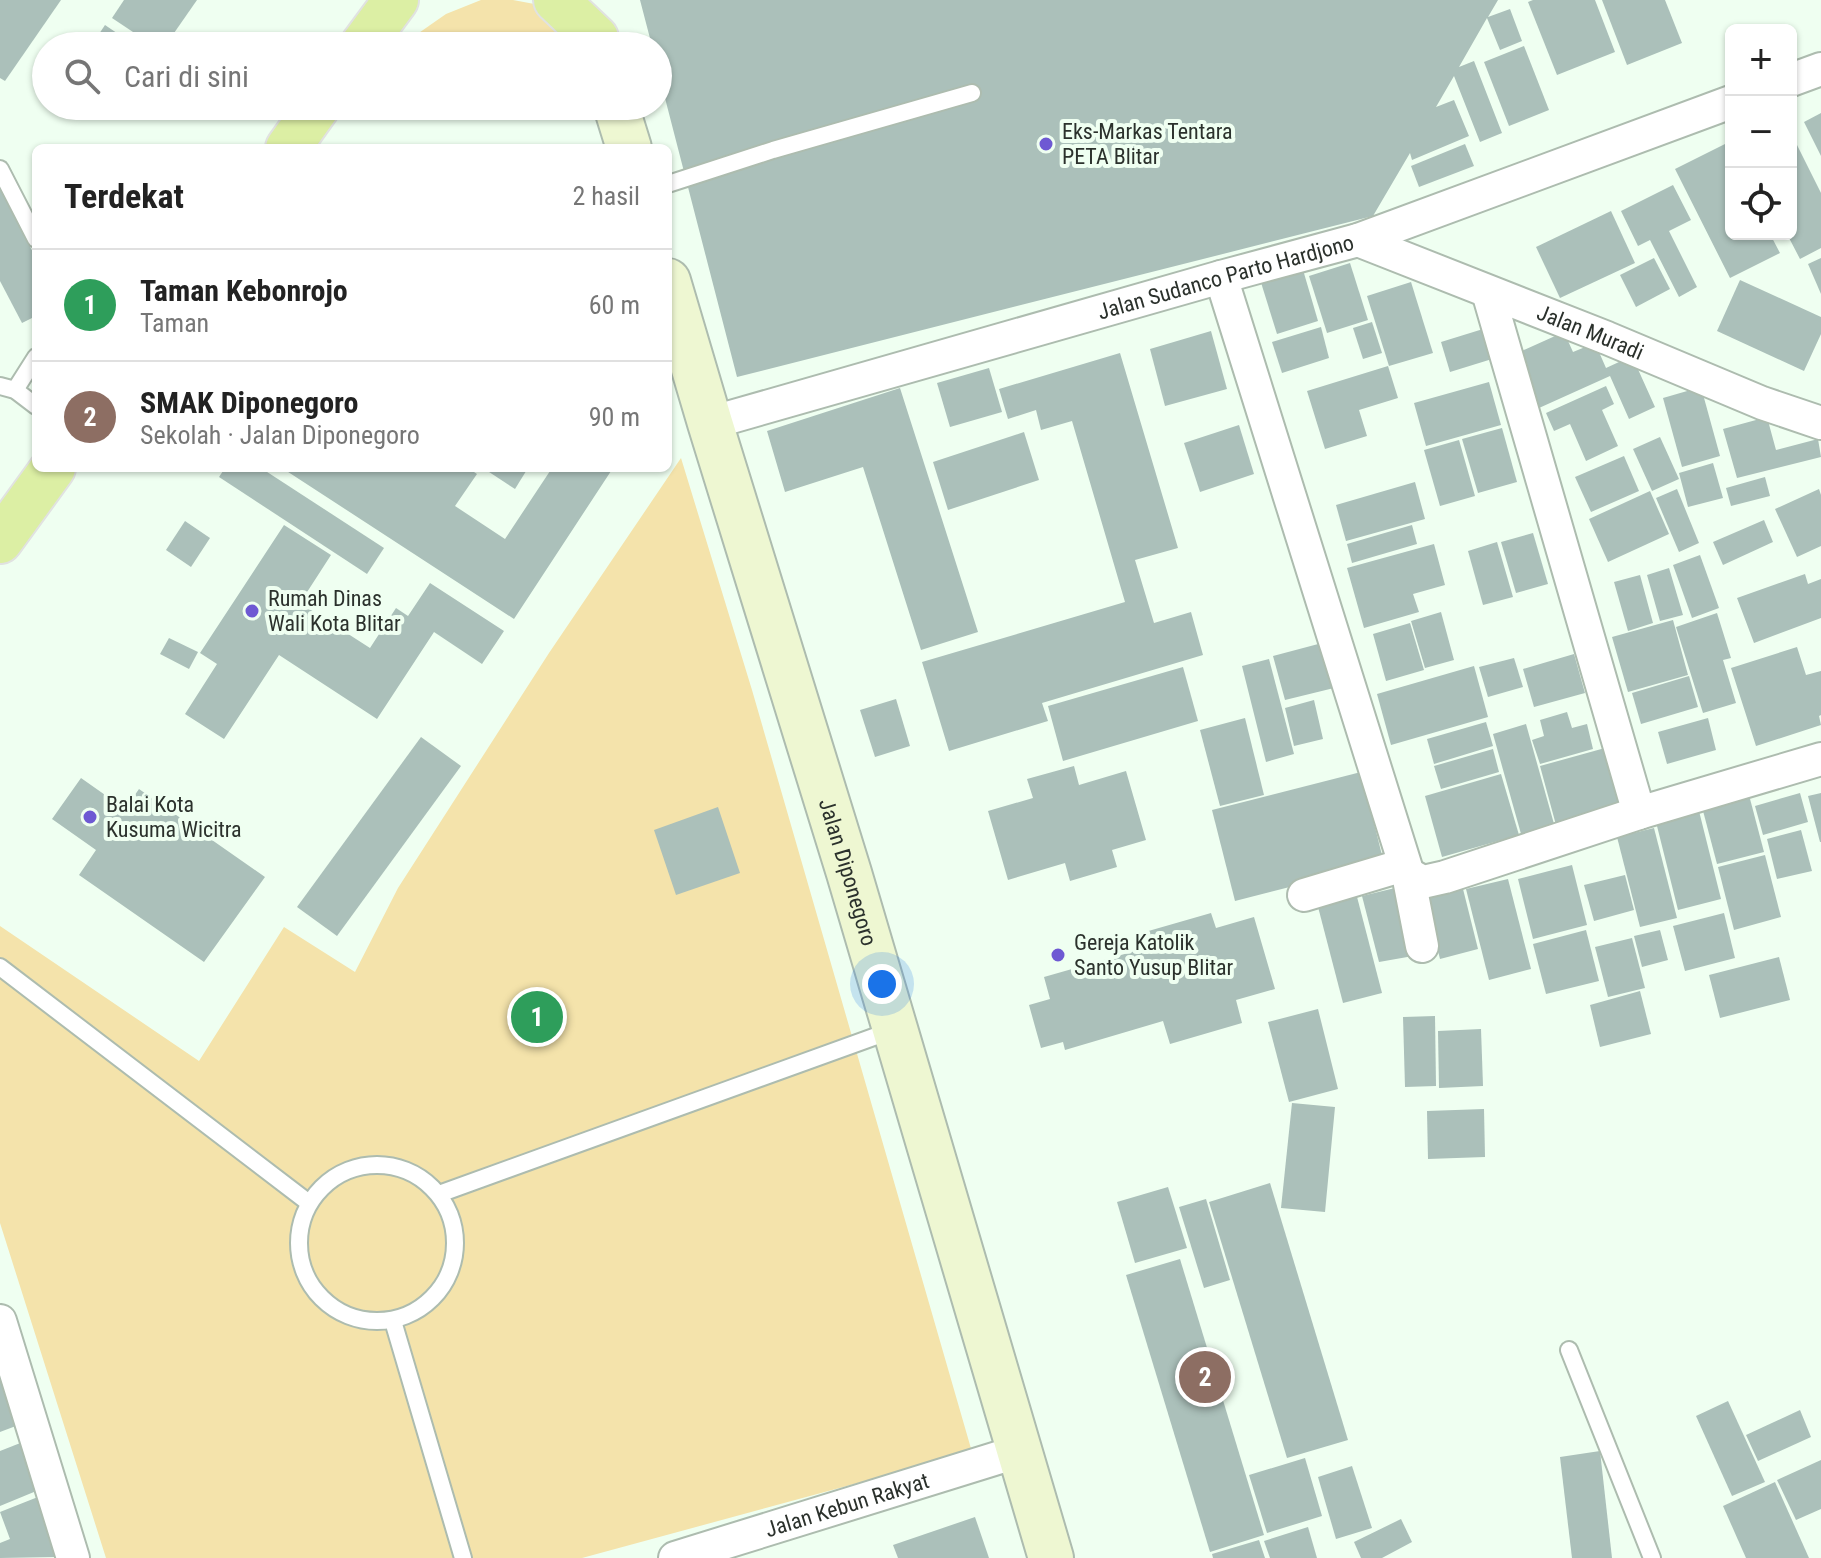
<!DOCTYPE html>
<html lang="id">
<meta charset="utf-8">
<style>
:root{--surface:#fff;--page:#f2f2f2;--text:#222;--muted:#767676;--line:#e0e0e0;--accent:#2563eb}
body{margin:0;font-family:"Roboto Condensed",sans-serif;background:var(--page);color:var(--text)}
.controls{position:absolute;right:24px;top:24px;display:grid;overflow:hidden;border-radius:12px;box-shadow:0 2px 6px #0004}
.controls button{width:72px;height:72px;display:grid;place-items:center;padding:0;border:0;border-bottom:2px solid var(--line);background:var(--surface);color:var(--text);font:40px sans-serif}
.you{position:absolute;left:882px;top:984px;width:28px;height:28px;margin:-20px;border:6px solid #fff;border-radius:50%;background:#1a73e8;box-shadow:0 0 0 12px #1a73e833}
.badge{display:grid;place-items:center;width:52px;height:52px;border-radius:50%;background:var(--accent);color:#fff;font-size:26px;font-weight:700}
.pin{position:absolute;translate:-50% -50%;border:4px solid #fff;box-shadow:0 2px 8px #0006}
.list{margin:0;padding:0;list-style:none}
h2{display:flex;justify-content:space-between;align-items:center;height:104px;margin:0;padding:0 32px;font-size:34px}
h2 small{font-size:26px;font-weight:400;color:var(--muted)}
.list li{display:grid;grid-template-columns:52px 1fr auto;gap:24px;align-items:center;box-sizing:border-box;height:112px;padding:0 32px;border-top:2px solid var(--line)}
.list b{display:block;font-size:30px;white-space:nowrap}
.list p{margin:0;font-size:26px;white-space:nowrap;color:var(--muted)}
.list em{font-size:26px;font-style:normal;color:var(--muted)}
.icon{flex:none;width:44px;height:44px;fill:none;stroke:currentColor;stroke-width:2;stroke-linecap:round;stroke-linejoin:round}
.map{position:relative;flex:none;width:1821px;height:1558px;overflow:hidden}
.search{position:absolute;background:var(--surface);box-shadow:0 2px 6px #0004;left:32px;top:32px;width:640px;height:88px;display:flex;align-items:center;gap:20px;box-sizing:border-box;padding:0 28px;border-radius:44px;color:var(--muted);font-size:30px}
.panel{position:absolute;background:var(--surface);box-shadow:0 2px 6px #0004;left:32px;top:144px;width:640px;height:328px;border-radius:12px}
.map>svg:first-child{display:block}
.park{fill:#f4e3ab}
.building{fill:#abc0ba}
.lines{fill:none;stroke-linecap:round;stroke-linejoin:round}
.service-casing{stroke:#adbcaf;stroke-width:20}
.minor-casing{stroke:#adbcaf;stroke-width:36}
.secondary-casing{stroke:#adbcaf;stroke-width:48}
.primary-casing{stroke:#e1e2e1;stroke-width:48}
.service{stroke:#fff;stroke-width:16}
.minor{stroke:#fff;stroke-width:32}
.secondary{stroke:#eef7d2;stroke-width:44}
.primary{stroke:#dcefa4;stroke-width:44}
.poi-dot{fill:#6e59d3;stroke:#effff1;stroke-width:3}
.labels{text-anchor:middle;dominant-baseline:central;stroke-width:8;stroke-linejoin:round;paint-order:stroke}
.poi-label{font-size:22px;fill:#2b312c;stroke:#effff1;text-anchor:start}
.street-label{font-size:22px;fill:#2b312c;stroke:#effff1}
</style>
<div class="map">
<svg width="1821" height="1558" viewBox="0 0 1821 1558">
<rect width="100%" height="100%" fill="#effff1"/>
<g class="park">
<polygon points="481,0 513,0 545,6 563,27 564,46 414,46 413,37 446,14"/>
<polygon points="681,458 752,690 972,1452 582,1558 106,1558 0,1223 0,926 199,1061 284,927 355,972 398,888 549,653"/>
</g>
<g class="building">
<polygon points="0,0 61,0 5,81 0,78"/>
<polygon points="124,0 197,0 165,46 154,46 112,18"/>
<polygon points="640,0 1498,0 1488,17 1510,9 1522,41 1500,50 1487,18 1459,67 1474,61 1502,133 1480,142 1454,76 1436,107 1454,100 1469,136 1412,160 1410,153 1373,216 737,377 658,71 658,46 652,46"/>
<polygon points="1533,0 1595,0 1615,52 1557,75 1528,2"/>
<polygon points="1602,0 1665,0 1682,43 1627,65"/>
<polygon points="105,25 136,46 91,46"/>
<polygon points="1524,46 1549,110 1509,126 1484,62"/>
<polygon points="84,106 109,106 101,117"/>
<polygon points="1821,113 1821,156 1804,122"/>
<polygon points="1791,133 1821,193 1821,248 1800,259 1787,234 1791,234"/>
<polygon points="1465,144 1474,166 1419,187 1411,166"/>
<polygon points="1725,144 1731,156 1731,234 1770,234 1780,253 1730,278 1675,169"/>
<polygon points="1673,185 1691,220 1669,231 1697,287 1679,297 1650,240 1638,246 1621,211"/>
<polygon points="0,189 36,258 36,316 22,323 0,281"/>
<polygon points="1611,211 1635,263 1560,298 1536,247"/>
<polygon points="1654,258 1670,289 1636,307 1620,275"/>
<polygon points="1821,258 1821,294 1808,264"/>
<polygon points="1301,263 1318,321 1277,334 1259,276"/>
<polygon points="1350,263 1368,320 1327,333 1309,276"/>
<polygon points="1740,280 1821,317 1821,334 1804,371 1717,331"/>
<polygon points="1411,282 1433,353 1389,366 1367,296"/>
<polygon points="1372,322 1382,353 1363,359 1353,328"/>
<polygon points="1496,325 1505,355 1450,372 1441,342"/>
<polygon points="1321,327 1329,358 1282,373 1272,342"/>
<polygon points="1211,331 1227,389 1165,406 1150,349"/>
<polygon points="1564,332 1573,352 1595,343 1606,368 1632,356 1655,407 1629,419 1610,376 1539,408 1515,354"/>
<polygon points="1120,353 1178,548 1135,560 1154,623 1191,612 1203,655 1042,703 1048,721 949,751 922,662 1125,602 1072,421 1041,430 1036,410 1008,419 999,389"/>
<polygon points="1388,366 1398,398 1359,410 1367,436 1325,449 1307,391"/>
<polygon points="989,368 1002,412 950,427 937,383"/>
<polygon points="1489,382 1501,425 1426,446 1414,403"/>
<polygon points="1606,386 1614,404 1602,410 1618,446 1586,461 1570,424 1554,431 1546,413"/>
<polygon points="1701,387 1720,456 1682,467 1663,398"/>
<polygon points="900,388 978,632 921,650 863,467 785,492 767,431"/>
<polygon points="1767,417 1776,450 1818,439 1821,457 1737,478 1723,429"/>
<polygon points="1239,425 1254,474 1200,492 1184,443"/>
<polygon points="1502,428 1517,482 1478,493 1462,439"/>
<polygon points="1024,432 1039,480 948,510 933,462"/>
<polygon points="1660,437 1679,479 1652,491 1633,449"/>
<polygon points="1459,440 1475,496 1440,506 1424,450"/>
<polygon points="1624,456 1639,491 1591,512 1575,477"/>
<polygon points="1713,463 1723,498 1688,507 1679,473"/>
<polygon points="225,468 261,468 384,548 367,574 219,477"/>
<polygon points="282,468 396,468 402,472 404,468 468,468 477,474 455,506 505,539 552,468 613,468 514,619"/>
<polygon points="483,468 528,468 515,489"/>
<polygon points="1765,477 1770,496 1731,506 1726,488"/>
<polygon points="1415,482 1425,519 1346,541 1336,505"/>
<polygon points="1677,489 1699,543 1679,552 1656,498"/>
<polygon points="1819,489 1821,495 1821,546 1797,557 1775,509"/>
<polygon points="1650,491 1669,534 1608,562 1589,519"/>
<polygon points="1764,520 1773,542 1723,565 1713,542"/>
<polygon points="185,521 210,538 191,567 166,550"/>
<polygon points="284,525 331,555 300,603 370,648 396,608 408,616 430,583 504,631 482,664 434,632 377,719 279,655 224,739 185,714 217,664 200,653"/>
<polygon points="1412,525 1417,544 1352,563 1347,544"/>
<polygon points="1533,533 1548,584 1516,593 1501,542"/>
<polygon points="1497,542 1513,597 1483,605 1468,551"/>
<polygon points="1434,544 1445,585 1413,594 1419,612 1364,628 1347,568"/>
<polygon points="1700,555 1719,608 1692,618 1673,565"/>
<polygon points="1669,568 1683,615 1660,621 1647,575"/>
<polygon points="1805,574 1808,584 1821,579 1821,618 1754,643 1737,598"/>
<polygon points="1640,575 1653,623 1628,631 1614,582"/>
<polygon points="1441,612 1454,660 1425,668 1411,621"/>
<polygon points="1717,613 1731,658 1723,660 1736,703 1703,713 1676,627"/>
<polygon points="1673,620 1688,675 1628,692 1612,637"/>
<polygon points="1410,623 1424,670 1386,681 1373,634"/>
<polygon points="169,638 198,652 189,669 160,654"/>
<polygon points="1322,643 1334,688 1285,700 1273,656"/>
<polygon points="1797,647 1806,675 1821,671 1821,715 1819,716 1821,725 1756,746 1731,668"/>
<polygon points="1574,654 1585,693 1534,707 1523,669"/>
<polygon points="1514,658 1523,687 1488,697 1479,667"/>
<polygon points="1269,659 1294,754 1266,762 1242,666"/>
<polygon points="1474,666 1488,717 1391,745 1377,694"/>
<polygon points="1183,667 1198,721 1063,761 1048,706"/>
<polygon points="1689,676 1698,707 1641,724 1632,693"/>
<polygon points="896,699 910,746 875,757 860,710"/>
<polygon points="1314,700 1323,739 1294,746 1285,708"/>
<polygon points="1567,712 1572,728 1587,724 1593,749 1540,764 1532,740 1544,736 1540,720"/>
<polygon points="1245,718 1264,795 1220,806 1200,730"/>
<polygon points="1708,718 1716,750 1667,764 1658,732"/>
<polygon points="1486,722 1493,746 1434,764 1427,739"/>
<polygon points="1526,724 1556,831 1523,841 1493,734"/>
<polygon points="421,737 461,766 337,936 297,907"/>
<polygon points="1605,748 1622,806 1556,825 1540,766"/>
<polygon points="1493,749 1499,772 1441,789 1434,766"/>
<polygon points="1074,766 1079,785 1126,771 1146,840 1112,850 1117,867 1070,881 1065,863 1008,880 988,811 1033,798 1027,779"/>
<polygon points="1361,772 1384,863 1235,901 1212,810"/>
<polygon points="1501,774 1519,835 1442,857 1425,796"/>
<polygon points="81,778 125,809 139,789 265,877 204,962 79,875 96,850 52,819"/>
<polygon points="1800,793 1808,822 1763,835 1755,806"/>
<polygon points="1821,793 1821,842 1820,842 1808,796"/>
<polygon points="1749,795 1764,852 1717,864 1702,807"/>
<polygon points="718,807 740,873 676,895 654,830"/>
<polygon points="1698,807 1721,899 1678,910 1655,818"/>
<polygon points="1654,828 1677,918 1640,927 1617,837"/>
<polygon points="1801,830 1812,871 1777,879 1767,839"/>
<polygon points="1765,855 1781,917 1734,930 1718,867"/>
<polygon points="1572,865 1587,925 1533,939 1518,879"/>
<polygon points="1625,875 1634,910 1594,921 1584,885"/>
<polygon points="1508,879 1531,969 1489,980 1466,889"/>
<polygon points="1461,881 1478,949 1440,959 1423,891"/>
<polygon points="1395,888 1413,956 1379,962 1362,896"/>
<polygon points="1356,893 1382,993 1343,1003 1317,903"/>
<polygon points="1211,913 1216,928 1254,917 1275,989 1236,1000 1242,1023 1170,1044 1163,1021 1065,1050 1063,1042 1041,1048 1029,1005 1050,999 1044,977 1142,949 1138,934"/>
<polygon points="1724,913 1735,958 1685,971 1673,926"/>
<polygon points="1586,930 1599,981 1546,994 1533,944"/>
<polygon points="1660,930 1668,960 1642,967 1634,936"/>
<polygon points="1632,938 1645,988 1608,997 1595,947"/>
<polygon points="1779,957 1790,1000 1720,1018 1709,975"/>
<polygon points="1640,991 1651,1034 1600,1047 1590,1005"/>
<polygon points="1318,1009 1338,1089 1289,1102 1268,1022"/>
<polygon points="1435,1016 1436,1086 1405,1087 1403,1017"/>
<polygon points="1481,1029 1483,1086 1439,1088 1438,1031"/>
<polygon points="1292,1103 1335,1107 1325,1212 1281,1208"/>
<polygon points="1484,1109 1485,1157 1428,1159 1427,1111"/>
<polygon points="1270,1183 1348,1440 1287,1458 1209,1202"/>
<polygon points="1168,1187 1187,1248 1135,1263 1117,1202"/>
<polygon points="1206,1199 1230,1280 1204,1288 1179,1207"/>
<polygon points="1180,1259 1264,1535 1210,1552 1126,1275"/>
<polygon points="0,1359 29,1421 0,1432"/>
<polygon points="1728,1401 1765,1482 1732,1496 1696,1416"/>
<polygon points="1800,1410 1811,1437 1758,1461 1746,1435"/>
<polygon points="28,1440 46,1487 0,1506 0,1451"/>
<polygon points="1600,1451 1612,1558 1572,1558 1560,1457"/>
<polygon points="1305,1458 1322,1516 1267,1533 1249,1475"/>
<polygon points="1821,1460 1821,1509 1796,1520 1777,1480"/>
<polygon points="1352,1466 1372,1528 1336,1539 1318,1477"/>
<polygon points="1775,1482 1809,1558 1746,1558 1723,1506"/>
<polygon points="48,1493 62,1527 47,1532 56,1557 0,1558 0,1543 10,1539 0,1512"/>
<polygon points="975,1517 989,1558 898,1558 893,1545"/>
<polygon points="1401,1519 1412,1542 1382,1558 1361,1558 1354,1542"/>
<polygon points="1308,1527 1317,1558 1270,1558 1264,1541"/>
<polygon points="1259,1540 1265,1558 1213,1558 1212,1554"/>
</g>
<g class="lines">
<defs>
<g id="service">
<polyline points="0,169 36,239"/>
<polyline points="668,184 773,150 972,93"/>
<polyline points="0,386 15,390 36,406"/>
<polyline points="15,390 36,357"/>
<polyline points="0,967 309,1203"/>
<circle cx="377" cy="1243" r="78"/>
<polyline points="439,1194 893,1030"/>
<polyline points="393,1321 463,1558"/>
<polyline points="1569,1350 1652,1558"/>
</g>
<g id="minor">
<polyline points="1791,80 1821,69"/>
<path id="s1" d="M1358,240l249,98 155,65 59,20"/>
<polyline points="1221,277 1408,874 1422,946"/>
<polyline points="1488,292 1639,813"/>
<path id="s2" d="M710,423l511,-146 137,-37 373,-138"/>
<polyline points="1408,874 1423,882 1445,877 1639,813 1821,759"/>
<polyline points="1304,895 1404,865"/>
<polyline points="0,1321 73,1558"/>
<path id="s3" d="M675,1558l345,-107"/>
</g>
<g id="secondary">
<polyline points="616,106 629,148"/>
<path id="s4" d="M668,281l42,142 139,450 202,685"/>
</g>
<g id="primary">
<polyline points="556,0 596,38"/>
<polyline points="362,46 396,0"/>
<polyline points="288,148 318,106"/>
<polyline points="0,541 53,468"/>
</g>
</defs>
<use href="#service" class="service-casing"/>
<use href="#minor" class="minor-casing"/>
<use href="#secondary" class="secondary-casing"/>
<use href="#primary" class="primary-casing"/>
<use href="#service" class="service"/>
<use href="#minor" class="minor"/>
<use href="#secondary" class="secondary"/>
<use href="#primary" class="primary"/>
</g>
<g class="poi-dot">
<circle cx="1046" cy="144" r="8"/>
<circle cx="252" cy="611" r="8"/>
<circle cx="90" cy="817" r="8"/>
<circle cx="1058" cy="955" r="8"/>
</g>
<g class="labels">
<g class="poi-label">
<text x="1062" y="131">Eks-Markas Tentara<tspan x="1062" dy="25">PETA Blitar</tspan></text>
<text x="268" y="598">Rumah Dinas<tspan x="268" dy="25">Wali Kota Blitar</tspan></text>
<text x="106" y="804">Balai Kota<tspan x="106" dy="25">Kusuma Wicitra</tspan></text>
<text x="1074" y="942">Gereja Katolik<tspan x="1074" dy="25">Santo Yusup Blitar</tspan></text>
</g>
<g class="street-label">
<text stroke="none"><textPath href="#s2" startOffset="536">Jalan Sudanco Parto Hardjono</textPath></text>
<text stroke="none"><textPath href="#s1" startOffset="250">Jalan Muradi</textPath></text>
<text stroke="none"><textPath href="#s4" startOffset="618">Jalan Diponegoro</textPath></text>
<text stroke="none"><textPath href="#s3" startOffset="180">Jalan Kebun Rakyat</textPath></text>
</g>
</g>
</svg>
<div class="controls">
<button>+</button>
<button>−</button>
<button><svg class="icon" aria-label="locate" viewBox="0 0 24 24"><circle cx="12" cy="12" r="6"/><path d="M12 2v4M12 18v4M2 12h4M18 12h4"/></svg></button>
</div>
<div class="you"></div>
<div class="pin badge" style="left:537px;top:1017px;background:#2e9e5b">1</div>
<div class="pin badge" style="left:1205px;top:1377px;background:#8d6e63">2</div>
<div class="search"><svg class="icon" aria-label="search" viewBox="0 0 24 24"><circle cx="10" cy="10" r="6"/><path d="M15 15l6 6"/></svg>Cari di sini</div>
<section class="panel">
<h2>Terdekat<small>2 hasil</small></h2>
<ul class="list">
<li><span class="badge" style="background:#2e9e5b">1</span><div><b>Taman Kebonrojo</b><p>Taman</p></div><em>60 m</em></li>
<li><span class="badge" style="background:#8d6e63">2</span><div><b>SMAK Diponegoro</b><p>Sekolah · Jalan Diponegoro</p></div><em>90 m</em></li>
</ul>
</section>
</div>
